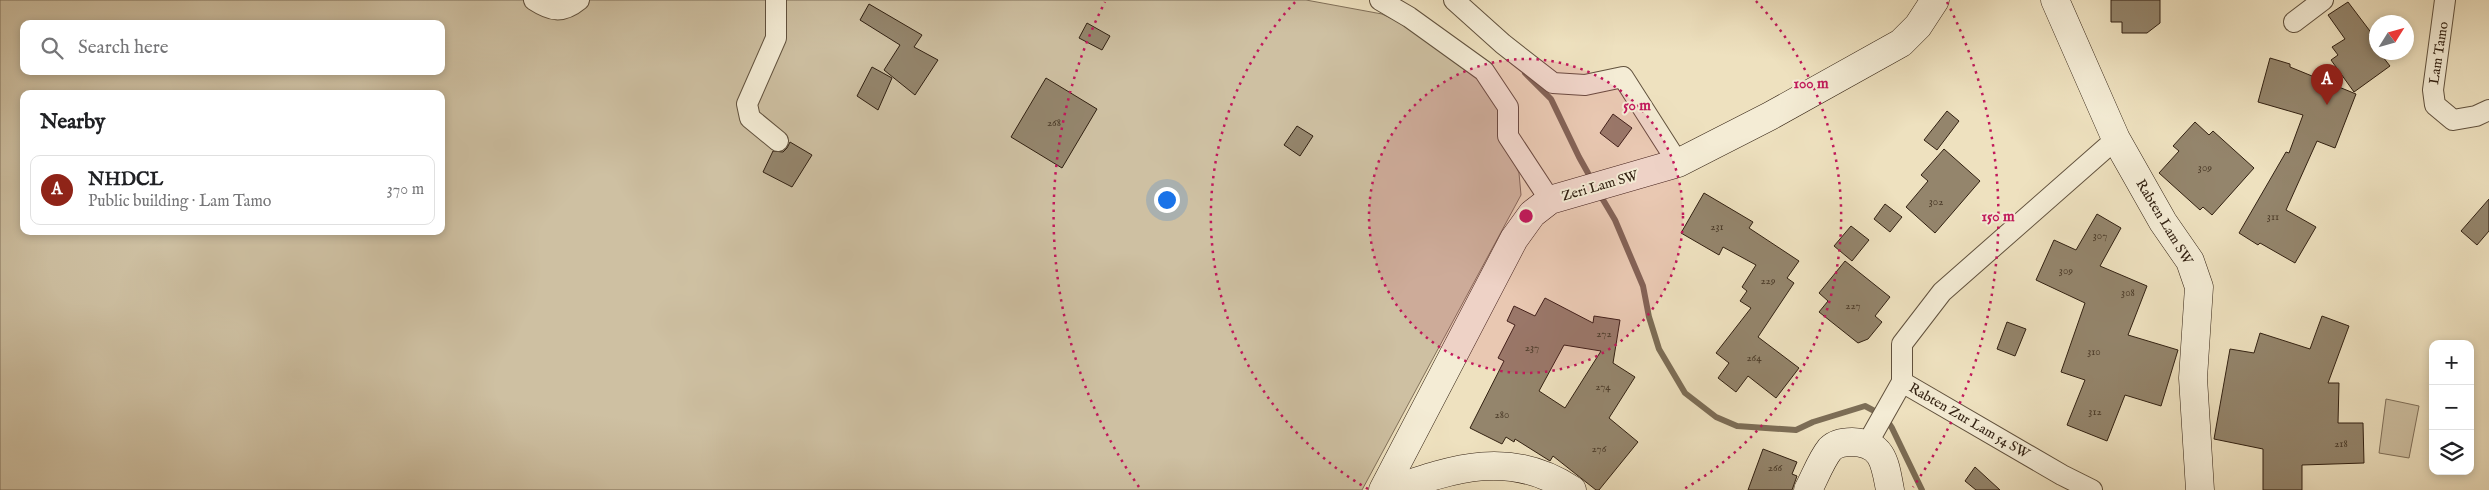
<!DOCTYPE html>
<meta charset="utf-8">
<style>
:root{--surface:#fff;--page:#f6f6f6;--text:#202124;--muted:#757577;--line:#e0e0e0;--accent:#8f2418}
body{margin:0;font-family:"IM FELL English",serif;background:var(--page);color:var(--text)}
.controls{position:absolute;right:15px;bottom:15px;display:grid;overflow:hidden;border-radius:10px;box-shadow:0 2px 8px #0003}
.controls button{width:45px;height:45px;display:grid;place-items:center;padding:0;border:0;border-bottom:1px solid var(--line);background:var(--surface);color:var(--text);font:25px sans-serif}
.compass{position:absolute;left:2369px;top:15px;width:45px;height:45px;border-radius:50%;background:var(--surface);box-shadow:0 2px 8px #0003;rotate:53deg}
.you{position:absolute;left:1166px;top:199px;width:18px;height:18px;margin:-12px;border:4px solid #fff;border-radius:50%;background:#1a73e8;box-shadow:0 0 0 8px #1a73e833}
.badge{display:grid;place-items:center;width:32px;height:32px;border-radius:50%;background:var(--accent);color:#fff;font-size:16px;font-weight:700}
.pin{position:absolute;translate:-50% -41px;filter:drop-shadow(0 1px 2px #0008)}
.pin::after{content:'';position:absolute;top:26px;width:18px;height:15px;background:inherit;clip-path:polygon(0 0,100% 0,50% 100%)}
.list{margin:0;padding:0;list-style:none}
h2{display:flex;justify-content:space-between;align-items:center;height:65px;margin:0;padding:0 20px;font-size:21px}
h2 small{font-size:16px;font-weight:400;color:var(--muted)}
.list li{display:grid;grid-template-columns:32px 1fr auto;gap:15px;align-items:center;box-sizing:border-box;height:70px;margin:0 10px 10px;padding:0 10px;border:1px solid var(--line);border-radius:10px}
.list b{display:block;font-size:19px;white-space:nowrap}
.list p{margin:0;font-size:16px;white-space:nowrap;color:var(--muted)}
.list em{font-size:16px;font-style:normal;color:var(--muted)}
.icon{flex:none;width:28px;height:28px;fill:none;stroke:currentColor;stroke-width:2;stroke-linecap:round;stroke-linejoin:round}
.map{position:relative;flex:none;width:2489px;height:490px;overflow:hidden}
.search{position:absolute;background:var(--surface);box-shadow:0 2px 8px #0003;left:20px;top:20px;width:425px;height:55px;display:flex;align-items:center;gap:12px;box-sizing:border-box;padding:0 18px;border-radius:10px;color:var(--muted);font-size:19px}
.panel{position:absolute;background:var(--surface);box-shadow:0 2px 8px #0003;left:20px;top:90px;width:425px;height:145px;border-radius:10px}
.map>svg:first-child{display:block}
.green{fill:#cec0a2;stroke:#80705a;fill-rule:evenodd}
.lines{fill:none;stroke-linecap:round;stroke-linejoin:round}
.stream{stroke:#7c6d56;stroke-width:6}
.building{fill:#94856c;stroke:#322112;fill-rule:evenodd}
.street-casing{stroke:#61513d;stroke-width:22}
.secondary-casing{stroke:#322112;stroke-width:29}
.street{stroke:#f4ecd5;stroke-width:20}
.secondary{stroke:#f4ecd5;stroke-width:28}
.ring{fill:none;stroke:#c2185b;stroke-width:2.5;stroke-dasharray:2.5 5}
.labels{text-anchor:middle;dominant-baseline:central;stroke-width:4;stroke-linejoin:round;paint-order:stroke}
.number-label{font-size:11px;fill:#4a3a28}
.street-label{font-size:14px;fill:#322112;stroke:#f4ecd5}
.centre{fill:#c2185b;stroke:#f4ecd5;stroke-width:2.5}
.ring-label{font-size:15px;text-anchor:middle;font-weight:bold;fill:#c2185b;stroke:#f4ecd5;stroke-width:4;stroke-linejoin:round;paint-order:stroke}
</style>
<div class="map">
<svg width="2489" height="490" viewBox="0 0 2489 490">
<rect width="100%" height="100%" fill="#eee1bf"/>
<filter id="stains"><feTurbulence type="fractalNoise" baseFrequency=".004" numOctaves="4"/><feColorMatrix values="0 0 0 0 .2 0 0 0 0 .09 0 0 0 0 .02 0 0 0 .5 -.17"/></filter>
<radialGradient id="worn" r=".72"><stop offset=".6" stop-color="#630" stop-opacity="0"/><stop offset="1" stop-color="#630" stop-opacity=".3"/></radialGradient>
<g class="green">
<path d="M0,0h1306l76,14 36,17 50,33 27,31 18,65 6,13 2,22 -159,295h-1362zM24,24h417v47h-417zM24,94h417v137h-417z"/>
<polygon points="2386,399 2419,406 2409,458 2379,453"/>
</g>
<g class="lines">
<g class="stream">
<polyline points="1525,73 1551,99 1579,157 1593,182"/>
<polyline points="1599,193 1615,220 1643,286 1649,317 1659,349 1685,393 1716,417 1737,426 1796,430 1813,422 1865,406 1884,416 1892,428 1922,490"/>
</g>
</g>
<g class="building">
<polygon points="2111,0 2160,0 2160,23 2147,33 2122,33 2122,22 2111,22"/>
<polygon points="2348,2 2376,39 2376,52 2379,52 2390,66 2354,92 2331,60 2338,55 2332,47 2345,39 2328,15"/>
<polygon points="869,4 922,35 914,47 938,60 915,95 884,70 900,45 860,20"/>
<polygon points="1087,23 1110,36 1102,50 1079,38"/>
<polygon points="2270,58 2290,64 2290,67 2356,94 2335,148 2317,141 2286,210 2316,227 2295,263 2260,243 2258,245 2239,233 2286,152 2289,153 2303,115 2258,102"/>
<polygon points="872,67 892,78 878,110 857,96"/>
<polygon points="1046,78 1097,109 1062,168 1011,137"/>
<polygon points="1947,111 1959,121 1937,150 1924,140"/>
<polygon points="1613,114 1632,128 1618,147 1600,133"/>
<polygon points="2195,122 2209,135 2213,131 2254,168 2212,215 2203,207 2200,210 2159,173 2179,151 2173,146"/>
<polygon points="1297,126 1313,136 1300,156 1284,145"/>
<polygon points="790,142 812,155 792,187 763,172 773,151 783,152 787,148"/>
<polygon points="1944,149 1980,181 1935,233 1906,207 1928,181 1921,175"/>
<polygon points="1704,193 1753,222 1749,228 1799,261 1787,278 1794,283 1758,337 1799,368 1776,398 1748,376 1736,392 1718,378 1729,363 1716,353 1751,308 1740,301 1747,291 1742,287 1756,265 1723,247 1719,255 1681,233"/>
<polygon points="2489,199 2489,231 2477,245 2461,231"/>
<polygon points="1885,204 1902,217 1890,232 1874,219"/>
<polygon points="2097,214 2121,228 2100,266 2147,286 2128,335 2178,350 2161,406 2125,395 2107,441 2067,425 2085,380 2061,372 2085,303 2036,280 2054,240 2076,250"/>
<polygon points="1851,226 1869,240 1852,261 1834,246"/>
<polygon points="1845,261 1890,297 1875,316 1882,322 1868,339 1858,343 1819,312 1828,301 1819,293"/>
<path d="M1545,298l48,25 1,-7 26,4 -7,43 22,14 -26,41 29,24 -39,48h-3l-43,-34 -3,5 -35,-22 -1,3 -8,-5 -4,7 -32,-16 34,-67 -6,-3 17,-33 -8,-4 7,-15 21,10zM1564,345l37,6 -36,57 -26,-17z"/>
<polygon points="2322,316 2349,326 2328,383 2339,383 2338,423 2363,423 2364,463 2302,465 2302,490 2263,490 2263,449 2214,439 2230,349 2254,353 2260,333 2310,349"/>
<polygon points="2007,322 2026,329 2015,356 1997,349"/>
<polygon points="1763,449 1797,462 1792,474 1797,476 1792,490 1748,490"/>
<polygon points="1975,467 2000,490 1976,490 1965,481"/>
</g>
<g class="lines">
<defs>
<g id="street">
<path d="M534,0c17,11 28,14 45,0"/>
<polyline points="776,0 776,38 747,104 750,118 778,141"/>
<polyline points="1380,0 1409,17 1484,71 1508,107 1508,136 1550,200"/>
<polyline points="1454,0 1503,44 1553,83 1585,85 1623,77 1678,163"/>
<polyline points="2445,0 2433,90 2435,105 2453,120 2476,116 2489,110"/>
<polyline points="2294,22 2323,0"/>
<polyline points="1867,444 1902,382"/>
<polyline points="2092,490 2062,475 1902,382 1902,344 1942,292 2116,139"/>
</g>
<g id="secondary">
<polyline points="2055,0 2116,139 2163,222 2190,261 2199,287 2193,378 2200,490"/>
<polyline points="1383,490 1514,239 1532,214 1550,200 1678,163 1770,116 1901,43 1918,26 1935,0"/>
<path d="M1391,490c64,-22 119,-41 181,0"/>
<path d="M1808,490c7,-13 13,-30 22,-41 6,-6 14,-7 22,-7 32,1 33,22 38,48"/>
</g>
</defs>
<use href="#street" class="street-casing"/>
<use href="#secondary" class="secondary-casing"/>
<use href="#street" class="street"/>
<use href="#secondary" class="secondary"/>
</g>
<circle cx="1526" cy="216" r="157" fill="#c2185b" fill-opacity=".12"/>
<g class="ring">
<circle cx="1526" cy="216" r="157"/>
<path d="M1368 489A315 315 0 0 1 1296 1M1756 1A315 315 0 0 1 1684 489"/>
<path d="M1139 487A472 472 0 0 1 1105 2M1947 2A472 472 0 0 1 1913 487"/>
</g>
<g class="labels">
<g class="number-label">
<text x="1054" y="123">268</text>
<text x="2205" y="168">309</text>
<text x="1936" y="202">302</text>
<text x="2273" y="217">311</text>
<text x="1717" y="227">231</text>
<text x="2100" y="236">307</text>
<text x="2066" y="271">309</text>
<text x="1768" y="281">229</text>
<text x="2128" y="293">308</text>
<text x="1853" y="306">227</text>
<text x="1604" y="334">272</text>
<text x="1532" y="348">237</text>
<text x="2094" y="352">310</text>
<text x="1754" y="358">264</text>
<text x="1603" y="387">274</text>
<text x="2095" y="412">312</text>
<text x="1502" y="415">280</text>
<text x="2341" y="444">218</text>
<text x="1599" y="449">276</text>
<text x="1775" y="468">266</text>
</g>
<g class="street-label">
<text transform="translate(2439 53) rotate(-81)">Lam Tamo</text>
<text transform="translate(1600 186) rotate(-16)">Zeri Lam SW</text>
<text transform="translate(2164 222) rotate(59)">Rabten Lam SW</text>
<text transform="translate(1969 421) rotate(30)">Rabten Zur Lam 54 SW</text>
</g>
</g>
<circle cx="1526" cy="216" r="8" class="centre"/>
<g class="ring-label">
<text x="1811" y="88">100 m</text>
<text x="1637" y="110">50 m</text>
<text x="1998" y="221">150 m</text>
</g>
<rect width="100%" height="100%" filter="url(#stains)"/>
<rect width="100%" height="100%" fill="url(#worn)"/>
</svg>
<div class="controls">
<button>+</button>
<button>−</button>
<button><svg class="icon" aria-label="layers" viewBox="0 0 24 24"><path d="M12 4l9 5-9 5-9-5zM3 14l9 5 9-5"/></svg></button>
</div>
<svg class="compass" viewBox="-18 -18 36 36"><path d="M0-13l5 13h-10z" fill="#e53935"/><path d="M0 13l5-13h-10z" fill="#757577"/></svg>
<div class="you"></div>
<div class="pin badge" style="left:2327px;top:105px">A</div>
<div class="search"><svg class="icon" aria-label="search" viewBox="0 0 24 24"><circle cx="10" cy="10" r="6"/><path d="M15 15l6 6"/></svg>Search here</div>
<section class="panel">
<h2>Nearby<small></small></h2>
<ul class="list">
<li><span class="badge">A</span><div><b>NHDCL</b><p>Public building · Lam Tamo</p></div><em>370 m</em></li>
</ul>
</section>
</div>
